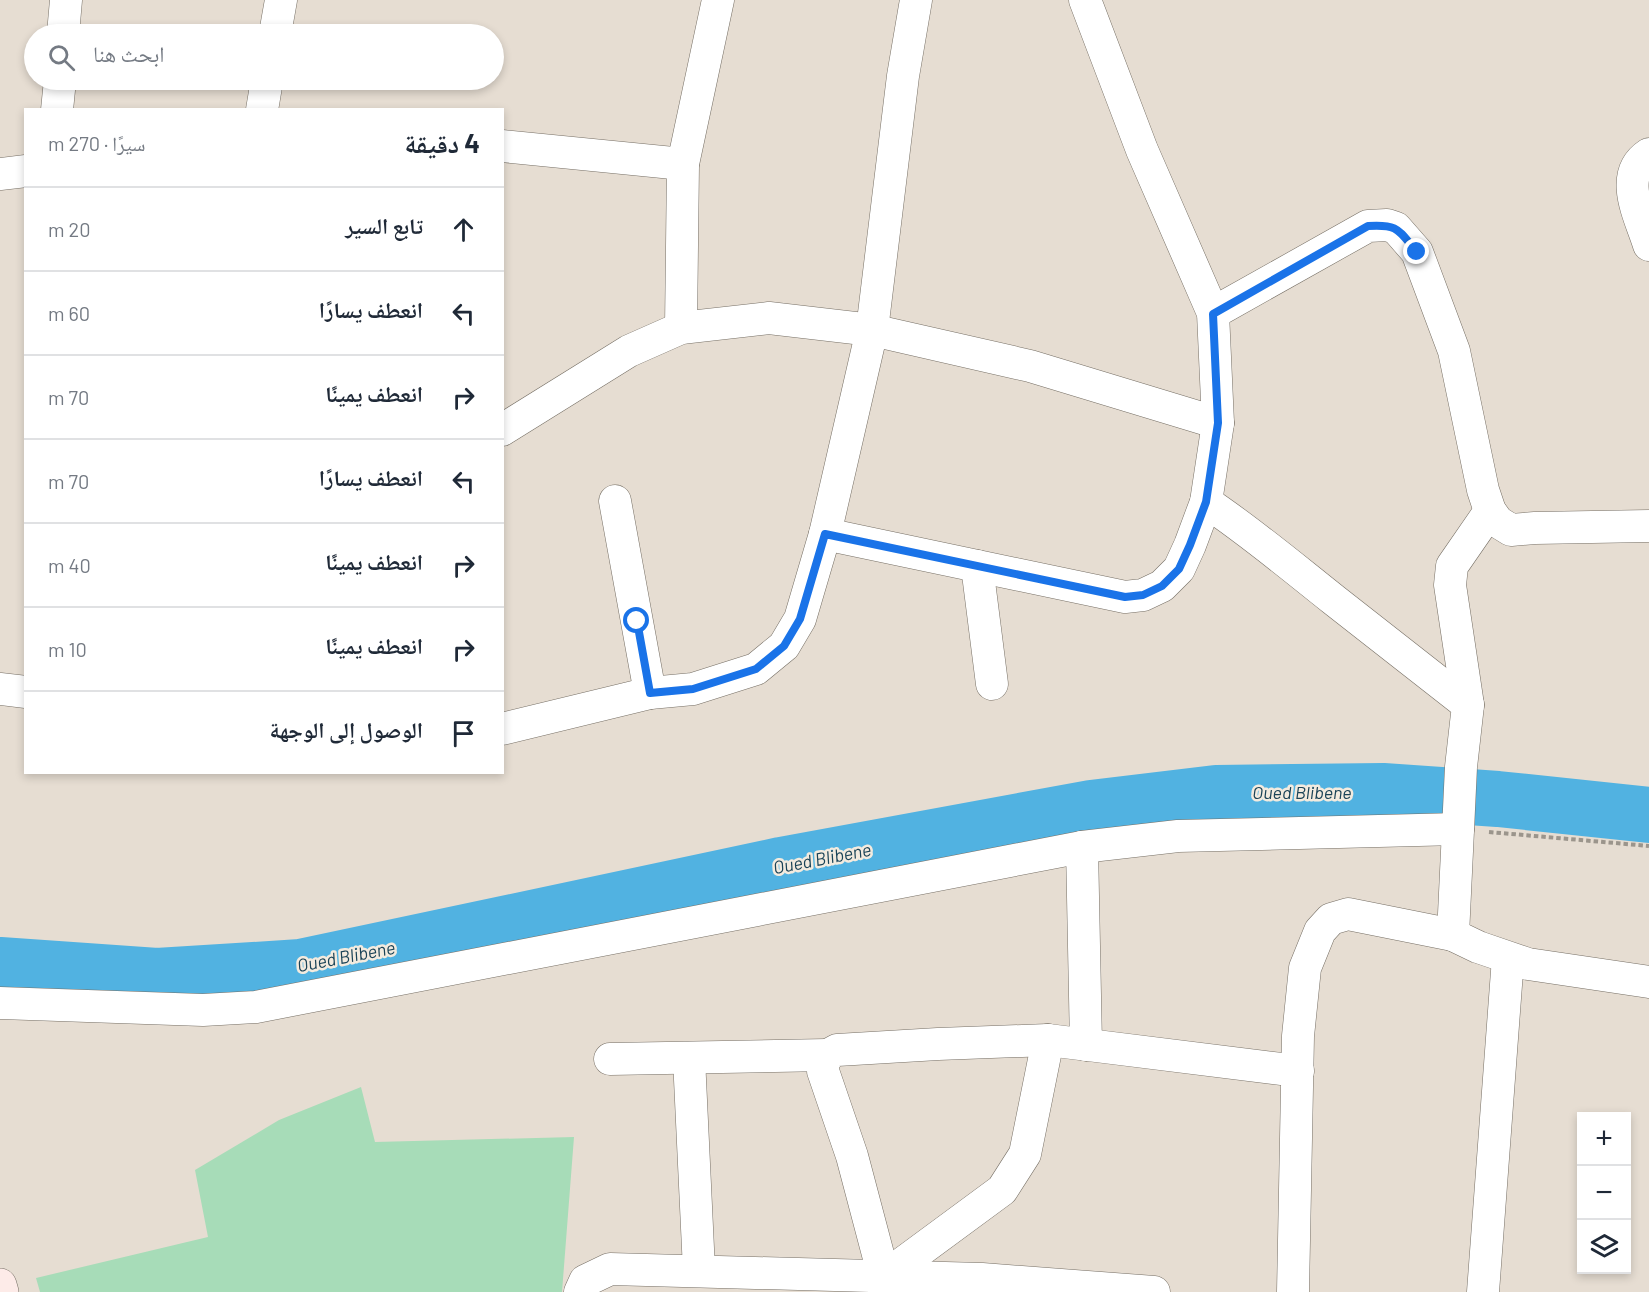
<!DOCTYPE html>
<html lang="ar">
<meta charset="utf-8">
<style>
:root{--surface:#fff;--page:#f2f2f3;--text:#1f2937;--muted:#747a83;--line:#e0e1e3}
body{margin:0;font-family:Barlow,"Noto Naskh Arabic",sans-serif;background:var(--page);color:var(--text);direction:rtl}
.controls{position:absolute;right:18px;bottom:18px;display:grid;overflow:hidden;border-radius:0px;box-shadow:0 3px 9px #0003}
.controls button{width:54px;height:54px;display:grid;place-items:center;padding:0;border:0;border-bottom:2px solid var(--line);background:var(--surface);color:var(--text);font:30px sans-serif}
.stop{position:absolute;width:18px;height:18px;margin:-14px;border:4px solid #1a73e8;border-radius:50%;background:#fff}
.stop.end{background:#1a73e8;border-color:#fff;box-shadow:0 2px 6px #0008}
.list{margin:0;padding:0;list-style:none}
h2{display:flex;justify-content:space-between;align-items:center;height:78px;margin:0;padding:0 24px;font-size:26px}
h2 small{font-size:20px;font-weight:400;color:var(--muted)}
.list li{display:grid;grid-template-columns:39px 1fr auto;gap:18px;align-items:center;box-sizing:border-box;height:84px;padding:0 24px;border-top:2px solid var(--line)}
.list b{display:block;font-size:22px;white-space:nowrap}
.list em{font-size:20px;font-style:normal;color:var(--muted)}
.icon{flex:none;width:33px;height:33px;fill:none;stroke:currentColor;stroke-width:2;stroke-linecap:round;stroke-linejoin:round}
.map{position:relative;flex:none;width:1649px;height:1292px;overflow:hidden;direction:ltr}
.search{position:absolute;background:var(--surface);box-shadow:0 3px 9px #0003;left:24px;top:24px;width:480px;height:66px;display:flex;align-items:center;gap:15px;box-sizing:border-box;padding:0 21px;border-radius:33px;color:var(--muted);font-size:22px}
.panel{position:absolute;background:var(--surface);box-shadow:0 3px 9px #0003;left:24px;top:108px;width:480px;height:666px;border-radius:0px;direction:rtl}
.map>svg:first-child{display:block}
.green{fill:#a7dcb8}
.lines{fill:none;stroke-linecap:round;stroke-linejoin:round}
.river{stroke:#51b2e1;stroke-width:56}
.street-casing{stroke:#766f65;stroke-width:33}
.secondary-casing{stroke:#766f65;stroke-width:34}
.path{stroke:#9b958c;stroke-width:4;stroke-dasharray:4.5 3;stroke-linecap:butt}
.street{stroke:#fff;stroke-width:32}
.secondary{stroke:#fdebe8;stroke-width:33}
.route{stroke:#1a73e8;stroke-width:8}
.labels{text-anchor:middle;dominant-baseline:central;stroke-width:5;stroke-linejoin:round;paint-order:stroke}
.water-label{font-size:18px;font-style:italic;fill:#1a4357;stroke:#f3ebdf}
</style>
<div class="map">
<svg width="1649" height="1292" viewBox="0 0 1649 1292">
<rect width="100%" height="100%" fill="#e6ddd2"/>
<polygon class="green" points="361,1087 375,1142 574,1137 562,1292 40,1292 36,1278 208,1237 195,1170 279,1120"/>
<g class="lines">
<polyline class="river" points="0,965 157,976 301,967 781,865 1091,808 1216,793 1383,791 1498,799 1649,815"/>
<defs>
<g id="street">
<polyline points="63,34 66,0"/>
<polyline points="275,34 281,0"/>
<polyline points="57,110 60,80"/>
<polyline points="262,110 267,80"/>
<polyline points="502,146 683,164"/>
<path d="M1649,154c-32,21 -9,62 0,91"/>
<polyline points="0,174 26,171"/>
<polyline points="1213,313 1368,226 1387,225 1396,228 1417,252 1454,351 1483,490 1490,511 1498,522 1511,530 1535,528 1649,526"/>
<polyline points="681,328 683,164 718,0"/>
<polyline points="502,430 629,351 681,328 769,318 872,330 1030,366 1218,423"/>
<polyline points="615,501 650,693"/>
<path d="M1206,502c45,30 85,64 128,98 44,35 89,70 134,105l-7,62 -8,168 -105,-21 -17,5 -11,12 -15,37 -7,68 -5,256"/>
<polyline points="825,534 1125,597 1143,595 1162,586 1179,569 1190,545 1206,502 1218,423 1213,313 1142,150 1085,0"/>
<polyline points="977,566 992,684"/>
<polyline points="0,689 26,692"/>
<polyline points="1468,705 1450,585 1452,566 1490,511"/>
<polyline points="502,729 650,693 693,689 756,669 784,646 800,619 825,534 872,330 903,76 916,0"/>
<polyline points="1082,847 1086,1045"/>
<polyline points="1453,935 1478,947 1528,964 1649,982"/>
<polyline points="0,1003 203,1010 256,1007 1082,847 1178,836 1458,829"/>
<polyline points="689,1058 699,1270"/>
<polyline points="610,1059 827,1055"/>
<polyline points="884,1277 1002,1190 1025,1154 1048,1040"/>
<polyline points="580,1292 585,1281 610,1269 982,1279 1154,1292"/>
<path d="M884,1292v-15l-32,-121 -29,-85c0,-12 4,-16 14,-21l101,-6 110,-4 250,31"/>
<polyline points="1483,1292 1508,958"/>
</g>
<polyline id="secondary" points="0,1285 2,1292"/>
</defs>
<use href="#street" class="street-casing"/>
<use href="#secondary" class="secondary-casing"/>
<polyline class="path" points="1489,832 1649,846"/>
<use href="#street" class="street"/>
<use href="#secondary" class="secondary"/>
</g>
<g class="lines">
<path class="route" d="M637,621l13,72 43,-4 63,-20 28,-23 16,-27 25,-85 300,63 18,-2 19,-9 17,-17 11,-24 16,-43 12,-79 -5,-109 155,-88c31,-2 30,4 49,26"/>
</g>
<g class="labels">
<g class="water-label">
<text x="1302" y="792">Oued Blibene</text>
<text transform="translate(822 858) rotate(-11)">Oued Blibene</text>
<text transform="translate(346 956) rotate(-11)">Oued Blibene</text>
</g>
</g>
</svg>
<div class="controls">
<button>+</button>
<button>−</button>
<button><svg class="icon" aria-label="layers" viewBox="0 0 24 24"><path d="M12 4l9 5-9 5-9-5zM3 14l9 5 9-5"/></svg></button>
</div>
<div class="stop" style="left:637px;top:621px"></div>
<div class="stop end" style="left:1417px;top:252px"></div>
<div class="search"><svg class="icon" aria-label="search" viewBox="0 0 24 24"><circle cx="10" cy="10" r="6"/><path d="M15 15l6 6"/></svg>ابحث هنا</div>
<section class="panel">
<h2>4 دقيقة<small>سيرًا · 270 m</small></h2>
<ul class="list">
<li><svg class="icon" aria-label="ahead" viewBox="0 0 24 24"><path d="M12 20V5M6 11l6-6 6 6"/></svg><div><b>تابع السير</b></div><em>20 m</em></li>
<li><svg class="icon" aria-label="left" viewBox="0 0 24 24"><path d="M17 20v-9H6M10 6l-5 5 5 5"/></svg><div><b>انعطف يسارًا</b></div><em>60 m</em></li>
<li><svg class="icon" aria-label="right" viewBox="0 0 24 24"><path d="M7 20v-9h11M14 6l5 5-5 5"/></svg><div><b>انعطف يمينًا</b></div><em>70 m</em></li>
<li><svg class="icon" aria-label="left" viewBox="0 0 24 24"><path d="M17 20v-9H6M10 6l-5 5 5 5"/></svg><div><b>انعطف يسارًا</b></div><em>70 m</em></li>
<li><svg class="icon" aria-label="right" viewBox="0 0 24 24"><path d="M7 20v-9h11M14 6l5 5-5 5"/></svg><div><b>انعطف يمينًا</b></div><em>40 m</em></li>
<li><svg class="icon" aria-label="right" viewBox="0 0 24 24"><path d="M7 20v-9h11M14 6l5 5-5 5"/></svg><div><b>انعطف يمينًا</b></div><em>10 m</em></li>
<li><svg class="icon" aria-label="arrive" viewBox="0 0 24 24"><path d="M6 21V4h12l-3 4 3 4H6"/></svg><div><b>الوصول إلى الوجهة</b></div></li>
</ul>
</section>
</div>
